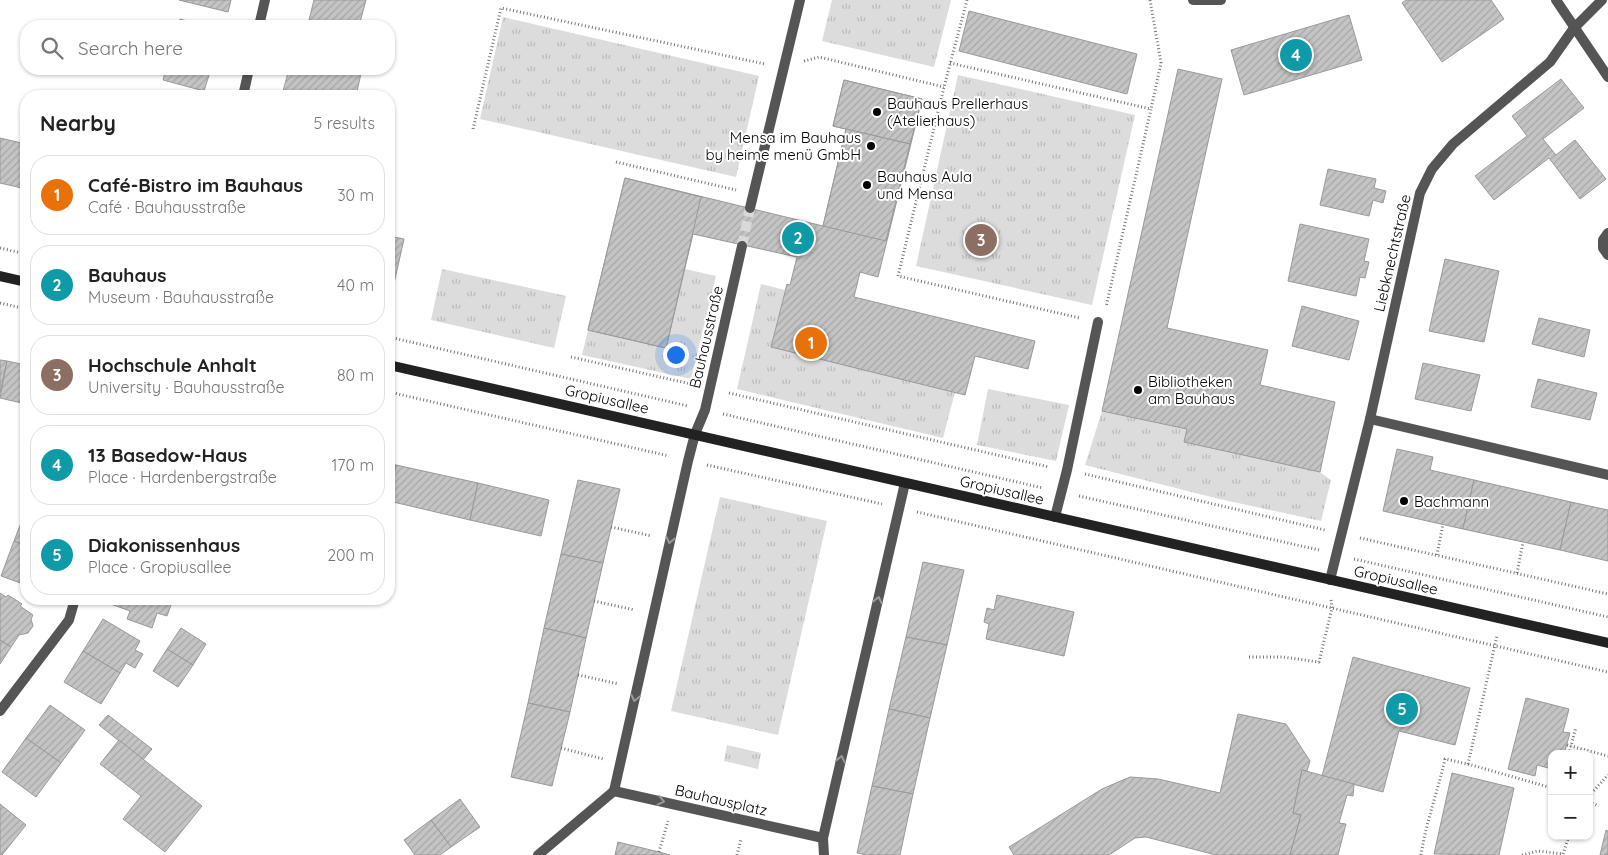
<!DOCTYPE html>
<meta charset="utf-8">
<style>
:root{--surface:#fff;--page:#f6f6f6;--text:#222;--muted:#767676;--line:#e0e0e0;--accent:#7c3aed}
body{margin:0;font-family:Quicksand,sans-serif;background:var(--page);color:var(--text)}
.controls{position:absolute;right:15px;bottom:15px;display:grid;overflow:hidden;border-radius:10px;box-shadow:0 1px 4px #0004}
.controls button{width:45px;height:45px;display:grid;place-items:center;padding:0;border:0;border-bottom:1px solid var(--line);background:var(--surface);color:var(--text);font:25px sans-serif}
.you{position:absolute;left:675px;top:354px;width:18px;height:18px;margin:-12px;border:4px solid #fff;border-radius:50%;background:#1a73e8;box-shadow:0 0 0 8px #1a73e833}
.badge{display:grid;place-items:center;width:32px;height:32px;border-radius:50%;background:var(--accent);color:#fff;font-size:16px;font-weight:700}
.pin{position:absolute;translate:-50% -50%;border:2px solid #fff;box-shadow:0 1px 5px #0006}
.list{margin:0;padding:0;list-style:none}
h2{display:flex;justify-content:space-between;align-items:center;height:65px;margin:0;padding:0 20px;font-size:21px}
h2 small{font-size:16px;font-weight:400;color:var(--muted)}
.list li{display:grid;grid-template-columns:32px 1fr auto;gap:15px;align-items:center;box-sizing:border-box;height:80px;margin:0 10px 10px;padding:0 10px;border:1px solid var(--line);border-radius:20px}
.list b{display:block;font-size:19px;white-space:nowrap}
.list p{margin:0;font-size:16px;white-space:nowrap;color:var(--muted)}
.list em{font-size:16px;font-style:normal;color:var(--muted)}
.icon{flex:none;width:28px;height:28px;fill:none;stroke:currentColor;stroke-width:2;stroke-linecap:round;stroke-linejoin:round}
.map{position:relative;flex:none;width:1608px;height:855px;overflow:hidden}
.search{position:absolute;background:var(--surface);box-shadow:0 1px 4px #0004;left:20px;top:20px;width:375px;height:55px;display:flex;align-items:center;gap:12px;box-sizing:border-box;padding:0 18px;border-radius:20px;color:var(--muted);font-size:19px}
.panel{position:absolute;background:var(--surface);box-shadow:0 1px 4px #0004;left:20px;top:90px;width:375px;height:515px;border-radius:20px}
.map>svg:first-child{display:block}
.grass{fill:url(#grass-tufts)}
.building{fill:url(#building-hatch);stroke:#999}
.lines{fill:none;stroke-linecap:round;stroke-linejoin:round}
.street-tunnel{stroke:#d9d9d9;stroke-width:10;stroke-dasharray:10 5;stroke-linecap:butt}
.path{stroke:#777;stroke-width:3;stroke-dasharray:1 2.5;stroke-linecap:butt}
.lane{stroke:#555;stroke-width:10}
.street{stroke:#555;stroke-width:10}
.secondary{stroke:#222;stroke-width:10}
.oneway{stroke:#999}
.poi-dot{fill:#000;stroke:#fff;stroke-width:2}
.labels{text-anchor:middle;dominant-baseline:central;stroke-width:4;stroke-linejoin:round;paint-order:stroke}
.poi-label{font-size:15px;fill:#000;stroke:#fff;text-anchor:start}
.street-label{font-size:15px;fill:#000;stroke:#fff}
</style>
<div class="map">
<svg width="1608" height="855" viewBox="0 0 1608 855">
<defs>
<pattern id="grass-tufts" width="24" height="20" patternUnits="userSpaceOnUse" patternTransform="scale(1.25)"><rect width="24" height="20" fill="#dcdcdc"/><path d="M3 7l-1-3M5 7V3M7 7l1-3M15 17l-1-3M17 17v-4M19 17l1-3" fill="none" stroke="#bbb"/></pattern>
<pattern id="building-hatch" width="6" height="6" patternUnits="userSpaceOnUse" patternTransform="scale(1.25)"><rect width="6" height="6" fill="#c4c4c4"/><path d="M-1 1l2-2M0 6l6-6M5 7l2-2" fill="none" stroke="#a7a7a7"/></pattern>
</defs>
<rect width="100%" height="100%" fill="#fff"/>
<g class="grass">
<polygon points="832,0 951,0 934,67 822,41"/>
<polygon points="503,17 759,76 736,177 480,119"/>
<polygon points="958,75 1135,115 1092,305 916,266"/>
<polygon points="442,269 566,296 554,348 431,320"/>
<polygon points="685,269 716,276 691,379 582,355 588,330 666,347"/>
<polygon points="761,284 785,290 771,346 955,392 943,438 737,389"/>
<polygon points="988,389 1069,405 1056,461 977,445"/>
<polygon points="1102,411 1187,429 1185,442 1320,472 1331,480 1321,521 1219,499 1085,465"/>
<polygon points="720,497 827,521 778,735 671,711"/>
<polygon points="727,745 761,753 758,769 724,761"/>
</g>
<g class="building">
<polygon points="179,0 231,0 228,12"/>
<polygon points="314,0 366,0 359,26 334,26 309,20"/>
<polygon points="1406,0 1491,0 1504,19 1442,62 1402,3"/>
<polygon points="969,11 1137,54 1127,94 959,51"/>
<polygon points="1349,15 1362,60 1244,95 1231,50"/>
<polygon points="180,19 205,26 178,26"/>
<polygon points="166,69 211,69 204,91 163,80"/>
<polygon points="289,69 362,69 356,96 288,96 282,95"/>
<polygon points="1178,69 1222,79 1167,328 1268,350 1260,385 1335,402 1320,472 1184,442 1187,429 1102,411"/>
<polygon points="1561,79 1584,108 1543,139 1556,155 1575,140 1606,179 1580,199 1549,158 1494,200 1475,176 1527,136 1512,116"/>
<polygon points="844,80 922,99 878,277 860,272 854,297 1035,341 1028,369 975,356 965,395 771,347 787,284 790,285 797,257 693,234 666,348 588,330 625,178 823,226 846,129 833,126"/>
<polygon points="844,80 922,99 910,144 833,126"/>
<polygon points="846,129 910,144 886,241 823,226"/>
<polygon points="0,138 26,144 26,189 0,183"/>
<polygon points="1328,169 1376,179 1374,188 1386,191 1383,203 1373,200 1369,216 1320,205"/>
<polygon points="625,178 701,197 666,348 588,330"/>
<polygon points="1300,224 1369,239 1364,261 1369,262 1365,278 1360,277 1356,296 1288,281"/>
<polygon points="389,236 404,239 393,288 389,287"/>
<polygon points="1445,259 1499,271 1484,342 1429,331"/>
<polygon points="1302,306 1359,321 1349,360 1292,346"/>
<polygon points="1539,318 1590,330 1584,357 1532,344"/>
<polygon points="0,360 7,361 0,393"/>
<polygon points="7,361 26,365 26,404 0,398"/>
<polygon points="1423,363 1480,375 1471,411 1415,399"/>
<polygon points="1538,379 1597,393 1590,420 1531,407"/>
<polygon points="1397,449 1433,457 1430,470 1474,480 1463,529 1383,511"/>
<polygon points="389,463 396,465 389,497"/>
<polygon points="396,465 478,483 470,520 389,501"/>
<polygon points="578,480 620,489 603,563 561,554"/>
<polygon points="1474,480 1571,502 1560,550 1463,529"/>
<polygon points="478,483 549,500 541,536 470,520"/>
<polygon points="1571,502 1608,510 1608,561 1560,550"/>
<polygon points="26,510 26,546 14,541"/>
<polygon points="14,541 26,546 26,585 1,576"/>
<polygon points="561,554 603,563 586,638 544,628"/>
<polygon points="923,562 964,570 947,645 906,637"/>
<polygon points="0,593 6,597 8,595 22,604 20,606 33,615 31,619 33,626 28,633 19,635 11,647 0,640"/>
<polygon points="997,595 1074,612 1064,656 986,639 989,624 984,622 987,608 994,610"/>
<polygon points="110,599 162,599 172,602 167,616 157,613 152,628 127,619 130,611 108,603"/>
<polygon points="103,619 140,641 135,650 143,654 135,668 126,663 120,673 83,651"/>
<polygon points="181,628 206,644 193,665 167,649"/>
<polygon points="544,628 586,638 570,712 528,703"/>
<polygon points="906,637 947,645 930,718 889,709"/>
<polygon points="0,640 11,647 0,664"/>
<polygon points="167,649 193,665 178,687 153,671"/>
<polygon points="83,651 120,673 101,704 64,682"/>
<polygon points="1353,657 1470,688 1455,745 1399,731 1383,792 1322,776"/>
<polygon points="1526,698 1569,709 1563,732 1570,733 1564,754 1552,754 1552,769 1537,765 1535,776 1508,769"/>
<polygon points="528,703 570,712 552,786 511,777"/>
<polygon points="50,705 85,730 61,763 26,738"/>
<polygon points="889,709 930,718 913,794 872,786"/>
<polygon points="1238,714 1286,724 1310,761 1307,771 1302,770 1293,813 1301,815 1290,855 1216,855 1146,837 1135,838 1109,855 1014,855 1009,847 1102,789 1130,777 1158,779 1220,793"/>
<polygon points="108,715 152,749 143,760 99,725"/>
<polygon points="26,738 61,763 36,797 2,772"/>
<polygon points="119,740 202,806 165,852 123,819 141,796 100,764"/>
<polygon points="1302,770 1354,784 1353,796 1347,795 1339,823 1346,824 1338,855 1290,855 1301,815 1293,813"/>
<polygon points="1452,773 1514,788 1499,855 1434,854"/>
<polygon points="872,786 913,794 900,855 867,855 857,853"/>
<polygon points="460,799 480,827 451,847 431,820"/>
<polygon points="0,804 26,825 2,855 0,855"/>
<polygon points="431,820 451,847 440,855 415,855 404,840"/>
<polygon points="1606,830 1608,831 1608,855 1600,855"/>
<polygon points="618,842 659,852 670,855 615,855"/>
</g>
<g class="lines">
<polyline class="street-tunnel" points="742,246 750,208"/>
<g class="path">
<polyline points="967,0 944,87 898,276 1080,318"/>
<polyline points="1150,0 1161,63 1151,109"/>
<polyline points="804,61 819,57 944,87"/>
<polyline points="950,63 1151,109 1106,307"/>
<polyline points="473,129 501,8 765,64"/>
<polyline points="616,162 736,190"/>
<polyline points="0,248 26,254"/>
<polyline points="0,303 26,309"/>
<polyline points="389,337 688,406"/>
<polyline points="571,357 691,384"/>
<polyline points="389,392 669,456"/>
<polyline points="729,393 1049,467"/>
<polyline points="723,414 1043,488"/>
<polyline points="707,465 882,504"/>
<polyline points="1085,474 1325,530"/>
<polyline points="1079,496 1319,550"/>
<polyline points="917,512 1608,672"/>
<polyline points="611,527 652,536"/>
<polyline points="1360,538 1608,594"/>
<polyline points="1437,555 1443,524"/>
<polyline points="1354,559 1608,617"/>
<polyline points="1517,573 1523,542"/>
<polyline points="594,601 635,610"/>
<polyline points="1249,657 1283,657 1319,662 1332,608 1331,600"/>
<polyline points="578,675 619,684"/>
<polyline points="1567,745 1608,756"/>
<polyline points="561,748 603,759"/>
<polyline points="1569,754 1576,727"/>
<polyline points="1468,764 1552,788"/>
<polyline points="1589,796 1608,775"/>
<polyline points="1589,802 1599,806"/>
<polyline points="659,852 668,821"/>
<polyline points="1563,854 1569,836"/>
<polyline points="737,855 741,839"/>
<path d="M1421,855c5,-33 17,-64 24,-96l23,5 29,-128"/>
<polyline points="1522,855 1538,851 1563,854"/>
</g>
<g class="lane">
<polyline points="1608,233 1603,240 1603,248 1608,255"/>
<polyline points="1370,419 1608,475"/>
<polyline points="1055,517 1067,470 1098,322"/>
</g>
<g class="street">
<polyline points="1193,0 1221,0"/>
<polyline points="1556,0 1608,77"/>
<polyline points="259,26 265,0"/>
<polyline points="243,96 249,69"/>
<polyline points="750,208 800,0"/>
<polyline points="1330,580 1370,419 1420,193 1432,169 1453,144 1550,62 1574,28 1602,0"/>
<polyline points="0,711 69,620 75,599"/>
<polyline points="614,791 823,838 905,483"/>
<polyline points="614,791 688,461 695,434 705,410 742,246"/>
<polyline points="823,838 824,855"/>
<polyline points="538,855 614,791"/>
</g>
<g class="secondary">
<polyline points="0,276 26,282"/>
<polyline points="389,365 1608,643"/>
</g>
</g>
<defs><path id="oneway-chevron" d="M-2-3.5L2.5 0L-2 3.5" fill="none" stroke-width="1.6" stroke-linecap="round" stroke-linejoin="round" transform="scale(1.25)"/></defs>
<g class="oneway">
<use href="#oneway-chevron" transform="translate(670 540) rotate(103)"/>
<use href="#oneway-chevron" transform="translate(878 600) rotate(-77)"/>
<use href="#oneway-chevron" transform="translate(635 698) rotate(103)"/>
<use href="#oneway-chevron" transform="translate(841 759) rotate(-77)"/>
<use href="#oneway-chevron" transform="translate(661 801) rotate(13)"/>
</g>
<g class="poi-dot">
<circle cx="877" cy="112" r="5"/>
<circle cx="871" cy="146" r="5"/>
<circle cx="867" cy="185" r="5"/>
<circle cx="1138" cy="390" r="5"/>
<circle cx="1404" cy="501" r="5"/>
</g>
<g class="labels">
<g class="poi-label">
<text x="887" y="103">Bauhaus Prellerhaus<tspan x="887" dy="17">(Atelierhaus)</tspan></text>
<text x="861" y="137" text-anchor="end">Mensa im Bauhaus<tspan x="861" dy="17">by heime menü GmbH</tspan></text>
<text x="877" y="176">Bauhaus Aula<tspan x="877" dy="17">und Mensa</tspan></text>
<text x="1148" y="381">Bibliotheken<tspan x="1148" dy="17">am Bauhaus</tspan></text>
<text x="1414" y="501">Bachmann</text>
</g>
<g class="street-label">
<text transform="translate(1392 253) rotate(-77)">Liebknechtstraße</text>
<text transform="translate(706 337) rotate(-77)">Bauhausstraße</text>
<text transform="translate(607 399) rotate(13)">Gropiusallee</text>
<text transform="translate(1002 490) rotate(13)">Gropiusallee</text>
<text transform="translate(1396 580) rotate(13)">Gropiusallee</text>
<text transform="translate(721 800) rotate(13)">Bauhausplatz</text>
</g>
</g>
</svg>
<div class="controls">
<button>+</button>
<button>−</button>
</div>
<div class="you"></div>
<div class="pin badge" style="left:811px;top:343px;background:#e8710a">1</div>
<div class="pin badge" style="left:798px;top:238px;background:#0f9aa8">2</div>
<div class="pin badge" style="left:981px;top:240px;background:#8d6e63">3</div>
<div class="pin badge" style="left:1296px;top:55px;background:#0f9aa8">4</div>
<div class="pin badge" style="left:1402px;top:709px;background:#0f9aa8">5</div>
<div class="search"><svg class="icon" aria-label="search" viewBox="0 0 24 24"><circle cx="10" cy="10" r="6"/><path d="M15 15l6 6"/></svg>Search here</div>
<section class="panel">
<h2>Nearby<small>5 results</small></h2>
<ul class="list">
<li><span class="badge" style="background:#e8710a">1</span><div><b>Café-Bistro im Bauhaus</b><p>Café · Bauhausstraße</p></div><em>30 m</em></li>
<li><span class="badge" style="background:#0f9aa8">2</span><div><b>Bauhaus</b><p>Museum · Bauhausstraße</p></div><em>40 m</em></li>
<li><span class="badge" style="background:#8d6e63">3</span><div><b>Hochschule Anhalt</b><p>University · Bauhausstraße</p></div><em>80 m</em></li>
<li><span class="badge" style="background:#0f9aa8">4</span><div><b>13 Basedow-Haus</b><p>Place · Hardenbergstraße</p></div><em>170 m</em></li>
<li><span class="badge" style="background:#0f9aa8">5</span><div><b>Diakonissenhaus</b><p>Place · Gropiusallee</p></div><em>200 m</em></li>
</ul>
</section>
</div>
